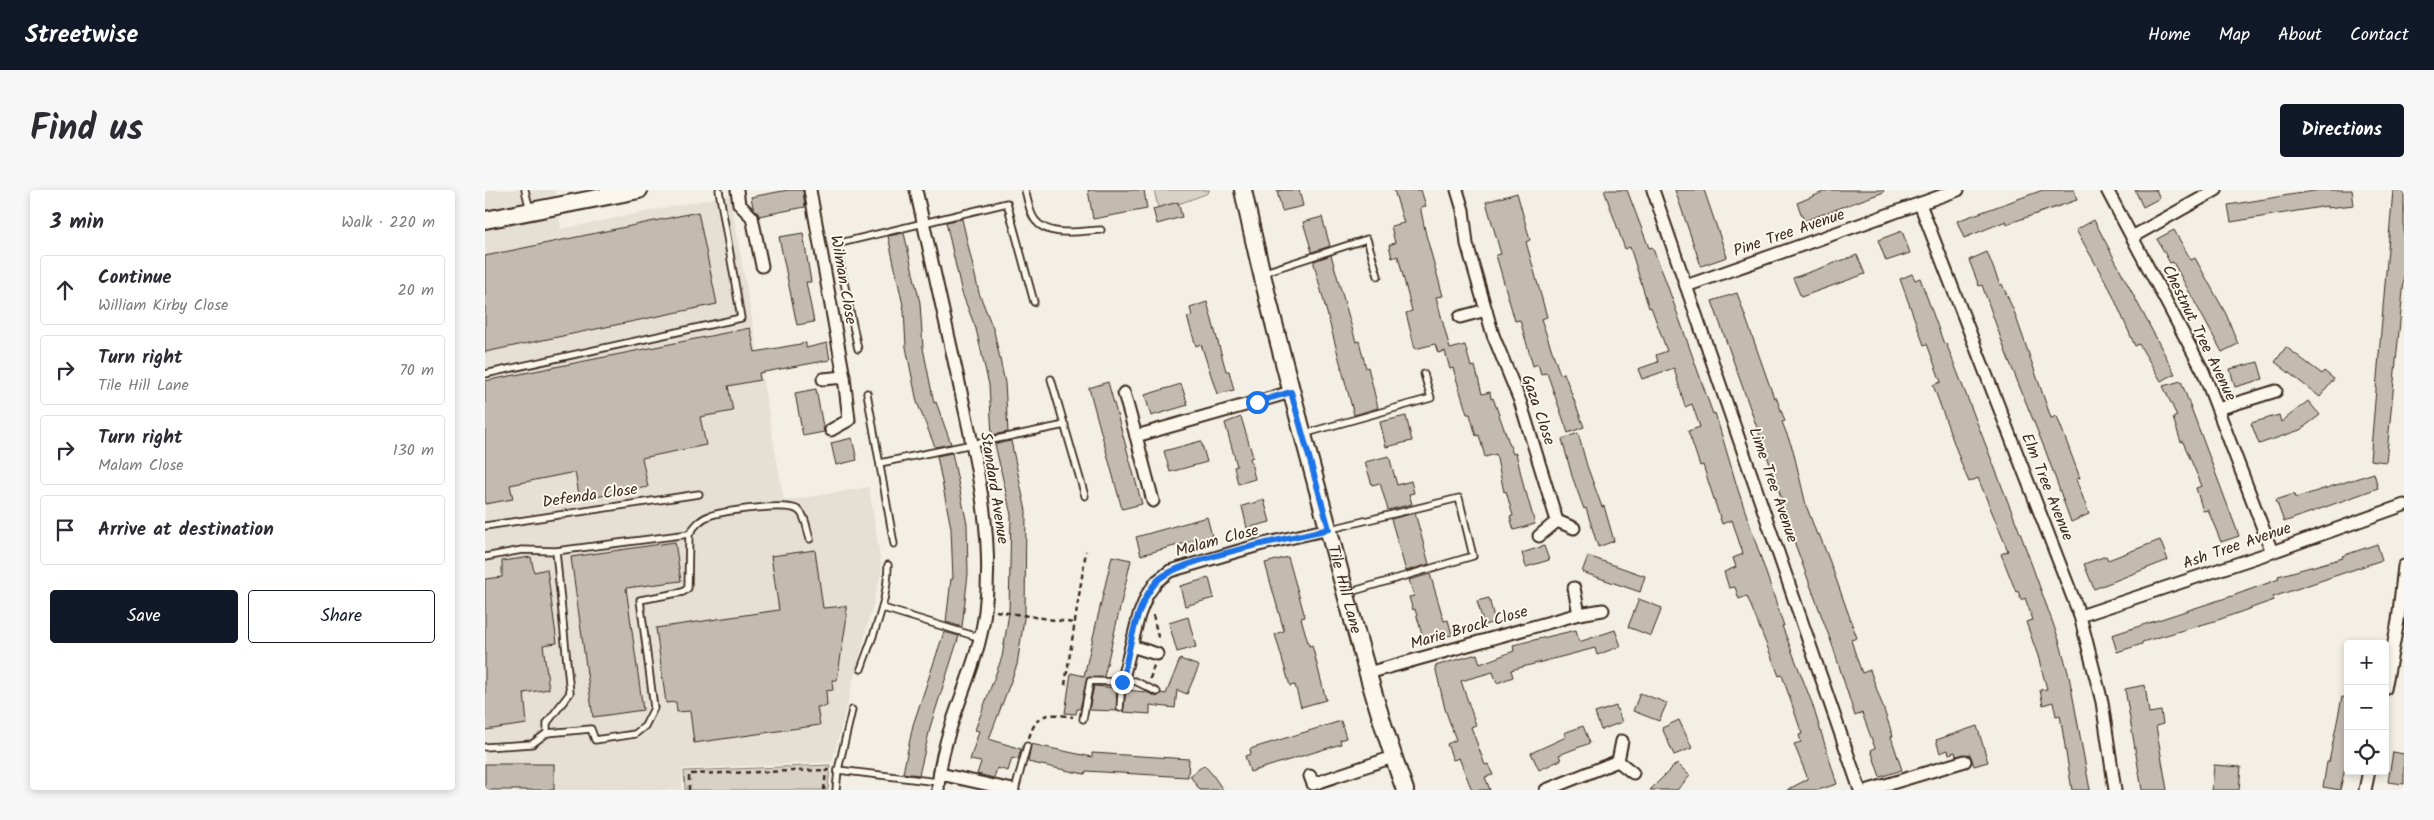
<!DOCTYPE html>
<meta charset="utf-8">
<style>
:root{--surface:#fff;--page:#f7f7f7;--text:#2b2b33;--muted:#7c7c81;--line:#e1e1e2;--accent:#111827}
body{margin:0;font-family:Kalam,sans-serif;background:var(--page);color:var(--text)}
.controls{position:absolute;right:15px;bottom:15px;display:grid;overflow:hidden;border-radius:5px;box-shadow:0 2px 8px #0003}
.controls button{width:45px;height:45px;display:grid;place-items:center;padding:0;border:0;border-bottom:1px solid var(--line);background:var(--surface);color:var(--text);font:25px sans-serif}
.stop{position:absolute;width:15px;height:15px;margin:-11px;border:4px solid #1a73e8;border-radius:50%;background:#fff}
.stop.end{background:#1a73e8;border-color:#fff;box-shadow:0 1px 5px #0008}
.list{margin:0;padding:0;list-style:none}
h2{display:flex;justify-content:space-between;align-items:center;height:65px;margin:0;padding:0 20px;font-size:21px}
h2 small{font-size:16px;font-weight:400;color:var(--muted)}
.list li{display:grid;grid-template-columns:32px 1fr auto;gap:15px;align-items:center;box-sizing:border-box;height:70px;margin:0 10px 10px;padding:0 10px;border:1px solid var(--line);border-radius:5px}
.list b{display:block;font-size:19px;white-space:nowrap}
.list p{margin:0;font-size:16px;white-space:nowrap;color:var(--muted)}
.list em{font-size:16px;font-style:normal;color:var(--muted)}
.actions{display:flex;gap:10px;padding:15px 20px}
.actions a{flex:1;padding:11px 0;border:1px solid var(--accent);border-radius:5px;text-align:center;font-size:18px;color:var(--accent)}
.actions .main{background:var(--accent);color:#fff}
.icon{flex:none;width:28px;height:28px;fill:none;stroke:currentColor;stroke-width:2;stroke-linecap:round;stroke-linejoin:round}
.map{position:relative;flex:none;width:1919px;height:600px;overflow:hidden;border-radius:5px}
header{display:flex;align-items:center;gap:30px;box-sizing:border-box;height:70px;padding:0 25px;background:var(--accent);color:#fff}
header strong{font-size:24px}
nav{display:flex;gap:28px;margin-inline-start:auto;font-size:18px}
.intro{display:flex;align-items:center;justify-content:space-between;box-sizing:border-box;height:120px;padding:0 30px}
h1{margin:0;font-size:35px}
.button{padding:12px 22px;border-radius:5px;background:var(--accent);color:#fff;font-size:18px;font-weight:700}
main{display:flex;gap:30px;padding:0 30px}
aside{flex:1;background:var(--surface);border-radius:5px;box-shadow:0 2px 8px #0003}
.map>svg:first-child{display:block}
.built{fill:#e5dfd4}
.green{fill:#d8d1c6;stroke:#8a7e72}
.building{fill:#c3bbb0;stroke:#3b2a1e}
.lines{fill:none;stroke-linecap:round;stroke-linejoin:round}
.lane-casing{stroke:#3b2a1e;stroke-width:9}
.street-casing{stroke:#3b2a1e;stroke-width:15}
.secondary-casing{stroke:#3b2a1e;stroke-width:20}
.path{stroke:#3b2a1e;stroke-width:2.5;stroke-dasharray:5 4;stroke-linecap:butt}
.lane{stroke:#fbf7ec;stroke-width:5.5}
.street{stroke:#fbf7ec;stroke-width:11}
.secondary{stroke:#fbf7ec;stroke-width:16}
.route{stroke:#1a73e8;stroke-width:6}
.labels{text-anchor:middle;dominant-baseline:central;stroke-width:4;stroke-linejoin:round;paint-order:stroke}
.street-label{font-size:16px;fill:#3b2a1e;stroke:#fbf7ec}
</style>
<header>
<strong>Streetwise</strong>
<nav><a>Home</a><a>Map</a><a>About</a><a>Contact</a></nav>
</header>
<div class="intro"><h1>Find us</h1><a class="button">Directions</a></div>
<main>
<aside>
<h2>3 min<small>Walk · 220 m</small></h2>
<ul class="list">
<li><svg class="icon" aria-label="ahead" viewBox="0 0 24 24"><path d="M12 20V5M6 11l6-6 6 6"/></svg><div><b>Continue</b><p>William Kirby Close</p></div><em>20 m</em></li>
<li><svg class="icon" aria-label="right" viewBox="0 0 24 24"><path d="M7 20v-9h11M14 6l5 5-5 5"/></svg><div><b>Turn right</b><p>Tile Hill Lane</p></div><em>70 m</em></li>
<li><svg class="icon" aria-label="right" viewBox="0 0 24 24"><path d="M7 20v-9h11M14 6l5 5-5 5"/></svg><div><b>Turn right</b><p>Malam Close</p></div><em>130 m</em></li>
<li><svg class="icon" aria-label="arrive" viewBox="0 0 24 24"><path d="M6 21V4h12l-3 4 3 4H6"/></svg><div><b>Arrive at destination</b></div></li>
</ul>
<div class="actions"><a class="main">Save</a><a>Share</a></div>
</aside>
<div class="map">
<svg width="1919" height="600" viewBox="0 0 1919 600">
<rect width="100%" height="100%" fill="#f3efe4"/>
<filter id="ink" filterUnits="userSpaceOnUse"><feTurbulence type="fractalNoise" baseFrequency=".02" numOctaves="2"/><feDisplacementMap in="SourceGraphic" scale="10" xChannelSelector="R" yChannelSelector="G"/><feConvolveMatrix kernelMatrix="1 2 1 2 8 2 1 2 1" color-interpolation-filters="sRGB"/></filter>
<g filter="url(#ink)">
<polygon class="built" points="0,0 70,0 76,39 245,5 299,311 384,297 397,380 347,572 197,579 197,600 0,600"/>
<g class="green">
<polygon points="669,0 725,0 721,4 674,21"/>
<polygon points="345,575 343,600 200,600 199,581"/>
</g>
<g class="building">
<polygon points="303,0 318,0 320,17 274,26 268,17 266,7"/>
<polygon points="603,0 659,0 662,19 608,29"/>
<polygon points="798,0 814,0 818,16 797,21 792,1"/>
<polygon points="909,0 936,0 941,16 936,17 936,21 941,45 958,106 951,107 965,159 980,155 986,177 990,176 997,204 1005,202 1006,209 1008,208 1028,264 1031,263 1040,302 1041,302 1050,334 1029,340 1025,327 1028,326 1021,301 1019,302 1011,264 1000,267 994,245 991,246 985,224 982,224 968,178 965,179 960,161 953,163 950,154 930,159 921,123 927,121 913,66 907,68 904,55 910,53 906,36 919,33"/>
<polygon points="1119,0 1142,0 1164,58 1167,57 1179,86 1228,224 1230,223 1234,236 1253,300 1299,436 1297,436 1327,513 1352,594 1333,600 1302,600 1323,589 1309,554 1316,552 1314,545 1317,544 1297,485 1294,486 1262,406 1254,409 1250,397 1244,398 1239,382 1251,377 1248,368 1258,364 1247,330 1237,334 1218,275 1215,276 1207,252 1203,241 1215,237 1207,214 1200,217 1189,178 1157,189 1153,179 1173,172 1171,165 1182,161 1166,117 1164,118 1145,57 1140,59"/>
<polygon points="1190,0 1219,0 1242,67 1216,76"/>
<polygon points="1343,0 1398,0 1399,2 1319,31 1312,13"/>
<polygon points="1558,0 1589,0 1592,10 1522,34 1521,31 1479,48 1472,31"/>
<polygon points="1650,0 1671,0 1675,8 1658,17"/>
<polygon points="1835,0 1867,0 1869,15 1842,18 1842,16 1746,32 1743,15"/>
<polygon points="1908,0 1919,0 1919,91 1901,272 1885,270"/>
<polygon points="1032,3 1045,50 1041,52 1062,127 1056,129 1075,184 1079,183 1099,237 1083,243 1062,183 1056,184 1053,174 1048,176 1035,130 1030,131 1011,65 1016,64 1001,12"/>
<polygon points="693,12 697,27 672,34 668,19"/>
<polygon points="213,22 232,114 0,162 0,66"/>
<polygon points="837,27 845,56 827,62 818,32"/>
<polygon points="477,29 494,103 509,141 520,193 523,242 507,245 504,195 491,139 477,103 461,32"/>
<polygon points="1609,30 1690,184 1676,191 1654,154 1650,156 1625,99 1591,40"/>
<polygon points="1689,40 1706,70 1710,68 1741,124 1753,154 1737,162 1688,72 1685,73 1672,49"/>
<polygon points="1417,41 1425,63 1401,71 1393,50"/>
<polygon points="318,43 326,92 321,92 329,132 312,135 294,47"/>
<polygon points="419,43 435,113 438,158 449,213 451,212 466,254 450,257 432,212 421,157 419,120 403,46"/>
<polygon points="1502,62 1515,95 1517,94 1530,124 1566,228 1572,226 1595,288 1591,289 1604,324 1586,332 1561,262 1521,163 1497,95 1494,96 1484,70"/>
<polygon points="846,65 871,152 874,151 881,178 883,177 893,218 869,225 829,74 829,71"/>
<polygon points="1372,65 1380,84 1316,107 1308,88"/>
<polygon points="1427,84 1430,90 1435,88 1459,154 1461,153 1537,348 1574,450 1584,486 1605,600 1587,600 1575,525 1571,526 1568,512 1558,515 1555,500 1562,499 1553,466 1541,432 1548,430 1540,408 1536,410 1533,401 1531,402 1516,364 1523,361 1493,288 1484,292 1478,278 1448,195 1456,192 1442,154 1439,155 1415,89"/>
<polygon points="1252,103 1289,208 1291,207 1300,231 1297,232 1308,260 1321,315 1332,345 1334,344 1345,372 1372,448 1366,450 1372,469 1377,483 1385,480 1408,546 1406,547 1417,580 1395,587 1386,560 1390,558 1377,523 1370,526 1348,457 1310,354 1292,294 1227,111"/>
<polygon points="722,112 741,181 744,181 749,200 732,204 716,154 711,156 702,127 707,126 705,118"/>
<polygon points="265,138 270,162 321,153 321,158 342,153 345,170 274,183 275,190 243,196 248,221 215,227 221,255 157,268 163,297 95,310 90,282 25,295 28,309 0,314 0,191"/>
<polygon points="1801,157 1837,184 1839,181 1849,189 1835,207 1790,172"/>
<polygon points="1773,172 1778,189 1750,197 1745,179"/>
<polygon points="1696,191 1754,346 1736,352 1723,320 1718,321 1711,298 1717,296 1698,252 1696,252 1688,228 1692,226 1678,196"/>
<polygon points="623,192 657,314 637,319 604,198"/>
<polygon points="696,194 703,215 666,226 660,205"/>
<polygon points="331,199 339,242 318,246 310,203"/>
<polygon points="1823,211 1835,225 1815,240 1774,254 1766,233 1794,225 1796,232"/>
<polygon points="921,226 927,251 901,257 895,232"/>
<polygon points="756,227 768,267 765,268 770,289 753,294 749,277 752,276 740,233"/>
<polygon points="1093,243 1102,276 1117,317 1119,316 1129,351 1113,357 1101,318 1099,319 1087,286 1077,249"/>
<polygon points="367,248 372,270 351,275 346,253"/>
<polygon points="526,251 541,321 540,422 532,475 504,549 536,559 533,570 527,568 523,581 512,578 509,588 492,584 496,572 485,570 494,541 490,540 517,467 524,423 526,325 510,254"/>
<polygon points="716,251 722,272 685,282 679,261"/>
<polygon points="467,263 482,334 483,384 477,437 461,432 466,389 468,389 466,338 452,266"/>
<polygon points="904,266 912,295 926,291 929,303 924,304 927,314 903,320 895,293 887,295 880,272"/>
<polygon points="1889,283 1893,298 1799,332 1791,310 1809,304 1810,308"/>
<polygon points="779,310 785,332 762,338 757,316"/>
<polygon points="930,323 944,374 921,381 906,329"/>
<polygon points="722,327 727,346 656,365 651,347"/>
<polygon points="1675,350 1683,370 1609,399 1599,374 1621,366 1623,370"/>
<polygon points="190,352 196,391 141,398 158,520 108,527 86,367"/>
<polygon points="1892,354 1897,370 1788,407 1789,410 1733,430 1657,452 1657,454 1632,462 1627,445 1750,405 1794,389 1793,386 1858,368 1857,366"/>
<polygon points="1059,356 1064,370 1041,377 1037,363"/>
<polygon points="330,360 338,418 361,416 362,426 352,490 347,490 348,500 341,501 342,516 332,517 335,535 209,553 205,521 192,522 191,512 181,513 171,438 294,420 286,366"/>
<polygon points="627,366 646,370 619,487 602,488 595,519 592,519 591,524 580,523 586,483 599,486"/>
<polygon points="1103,366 1160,386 1155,402 1097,382"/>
<polygon points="46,367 49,382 62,379 72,453 58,455 64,499 39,503 42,534 0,540 0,389 17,387 17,371"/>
<polygon points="803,367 820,427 816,428 824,456 827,455 841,510 816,517 810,495 805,496 790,444 799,441 780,373"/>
<polygon points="945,384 959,431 963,430 967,445 939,452 930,419 928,420 924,407 929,406 924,390"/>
<polygon points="724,388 729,408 700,416 695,396"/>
<polygon points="1004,408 1010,432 999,435 992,411"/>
<polygon points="1154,409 1177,418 1166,446 1143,437"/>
<polygon points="703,427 711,457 692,462 684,433"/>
<polygon points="1091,440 1094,452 1130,440 1136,456 1112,465 1110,458 1026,480 1028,487 1012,493 1008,482 976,491 991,535 986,537 1000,575 1003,574 1008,585 1000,587 1005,600 987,600 974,568 968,570 962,554 971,550 960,519 950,476 992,464 995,474 1029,461 1028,455"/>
<polygon points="459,442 474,446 446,534 434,585 418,583 428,535"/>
<polygon points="695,469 714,476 702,504 692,500 690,518 665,515 665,524 638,522 641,500 661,502 672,507 676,503 681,504"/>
<polygon points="1660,495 1664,523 1676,521 1678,534 1671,536 1682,600 1657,600 1640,499"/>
<polygon points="609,496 631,498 632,521 604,520"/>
<polygon points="1155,503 1182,513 1174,531 1148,521"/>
<polygon points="1857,507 1863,508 1863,565 1855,600 1838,597 1842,572 1844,572"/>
<polygon points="1131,516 1137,532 1116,540 1110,523"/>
<polygon points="1194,530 1207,558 1189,565 1177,538"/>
<polygon points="856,531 861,548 855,550 856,554 765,582 760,566 766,564 765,559"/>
<polygon points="1098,536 1105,553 1074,565 1076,570 1054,580 1046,563 1081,547 1079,543"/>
<polygon points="1492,536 1503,572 1489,576 1485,564 1471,566 1470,562 1464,564 1463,560 1455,563 1451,550"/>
<polygon points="546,554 607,567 607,563 704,569 703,587 601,581 600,584 589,582 543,572"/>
<polygon points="1908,562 1919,564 1919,594 1903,592"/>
<polygon points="1192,573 1205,586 1192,600 1165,600"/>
<rect x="0" y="574" width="69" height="26"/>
<polygon points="719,575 727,584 738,600 715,600 705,586"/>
<polygon points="1729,575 1756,577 1754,600 1727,600"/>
</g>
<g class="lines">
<defs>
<g id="lane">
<polyline points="40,0 45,20"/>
<path d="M540,0c3,10 4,22 10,30 13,18 47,11 66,10"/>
<polyline points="777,83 882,49 893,86"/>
<polyline points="373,159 351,54 522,13 549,112"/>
<polyline points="0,184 256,128 234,0"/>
<polyline points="566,189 600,306"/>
<polyline points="382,203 409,354"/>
<polyline points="818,244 946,208 939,184"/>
<polyline points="395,273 580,235"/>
<polyline points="0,336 214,304"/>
<polyline points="846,339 974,308 988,366 862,403"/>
<path d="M204,344c6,-8 11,-15 20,-18 14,-5 78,-14 89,-6 8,5 9,21 12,29"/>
<polyline points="0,367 37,360 71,361 204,344 203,398 198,402 155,410 169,518 160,536 150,544 110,550 106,539 62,543 47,554 0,557"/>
<polyline points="398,418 496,448"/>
<path d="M376,479c12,-34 27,-67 27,-104"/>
<polyline points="635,518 637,492 650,491 672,502"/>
<polyline points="598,529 605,491 637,492"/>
<polyline points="62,543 62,533 85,503 71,361"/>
<polyline points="353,580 453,592"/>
<polyline points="351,600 353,580 367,520"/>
<polyline points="530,600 542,556"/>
</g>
<g id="street">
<polyline points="252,0 254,14 267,27 277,76"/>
<polyline points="325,0 359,187 364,230 346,240"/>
<path d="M431,0c14,64 28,128 43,193 16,75 36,150 26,228 -7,62 -44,116 -47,179"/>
<polyline points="972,0 978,20 982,54 1008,145 1035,211 1072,331"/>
<polyline points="1168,0 1375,600"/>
<polyline points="1622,0 1718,181 1787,362"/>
<polyline points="1435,14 1595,426 1617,512 1630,600"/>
<polyline points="1647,47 1731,0"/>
<polyline points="1201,96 1473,0"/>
<polyline points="975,127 1001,120"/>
<polyline points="338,189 359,187"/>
<polyline points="639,203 651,246"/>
<polyline points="1733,219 1791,201"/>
<polyline points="668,311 651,246 806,202"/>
<polyline points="1054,346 1072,331 1089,338"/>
<polyline points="1089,398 1094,424"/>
<polyline points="1595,426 1787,362 1919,315"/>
<polyline points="646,456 672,464"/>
<polyline points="883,483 1094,424 1118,420"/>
<polyline points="637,492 654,425 662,405 672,391 685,381 774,355 844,339"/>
<polyline points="1900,499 1913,431 1919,376"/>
<polyline points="1137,551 1133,571 1148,583"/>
<polyline points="455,584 528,600"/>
<polyline points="825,586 828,594 908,567"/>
<polyline points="1061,600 1133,571"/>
<polyline points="1384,600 1480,571"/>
<polyline points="1880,600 1884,581"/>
</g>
<g id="secondary">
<path id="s1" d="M758,0c24,114 55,226 85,338 24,88 46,176 77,262"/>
<polyline points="0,30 154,0"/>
</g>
</defs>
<use href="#lane" class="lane-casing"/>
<use href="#street" class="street-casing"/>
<use href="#secondary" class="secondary-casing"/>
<g class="path">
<polyline points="511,421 589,433"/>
<polyline points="668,425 674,451"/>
<polyline points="665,489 669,475"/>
<polyline points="580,495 601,361"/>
<path d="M544,548c8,-27 20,-25 44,-21"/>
<polyline points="204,600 204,584 344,580"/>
<polyline points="339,600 341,580"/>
</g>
<use href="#lane" class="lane"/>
<use href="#street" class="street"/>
<use href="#secondary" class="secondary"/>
</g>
</g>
<g class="lines" filter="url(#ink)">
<path class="route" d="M637,492c8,-32 12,-76 35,-101 20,-22 138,-44 172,-52l-38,-137 -34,10"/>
</g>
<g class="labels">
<g class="street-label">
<text transform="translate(1304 43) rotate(-19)">Pine Tree Avenue</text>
<text transform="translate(358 90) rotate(80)">Wilman Close</text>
<text transform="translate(1714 143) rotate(64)">Chestnut Tree Avenue</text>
<text transform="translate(1053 220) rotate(71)">Gaza Close</text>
<text transform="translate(1288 295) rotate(71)">Lime Tree Avenue</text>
<text transform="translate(1562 297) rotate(68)">Elm Tree Avenue</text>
<text transform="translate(509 298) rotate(81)">Standard Avenue</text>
<text transform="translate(105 306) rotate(-8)">Defenda Close</text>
<text transform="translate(732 351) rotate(-15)">Malam Close</text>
<text transform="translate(1752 356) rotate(-19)">Ash Tree Avenue</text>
<text stroke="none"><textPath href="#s1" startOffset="412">Tile Hill Lane</textPath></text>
<text transform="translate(984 438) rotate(-16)">Marie Brock Close</text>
</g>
</g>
</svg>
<div class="controls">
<button>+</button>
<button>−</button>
<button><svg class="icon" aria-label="locate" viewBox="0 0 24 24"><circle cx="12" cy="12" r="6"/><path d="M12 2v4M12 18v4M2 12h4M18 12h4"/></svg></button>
</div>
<div class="stop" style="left:772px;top:212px"></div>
<div class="stop end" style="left:637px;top:492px"></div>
</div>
</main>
